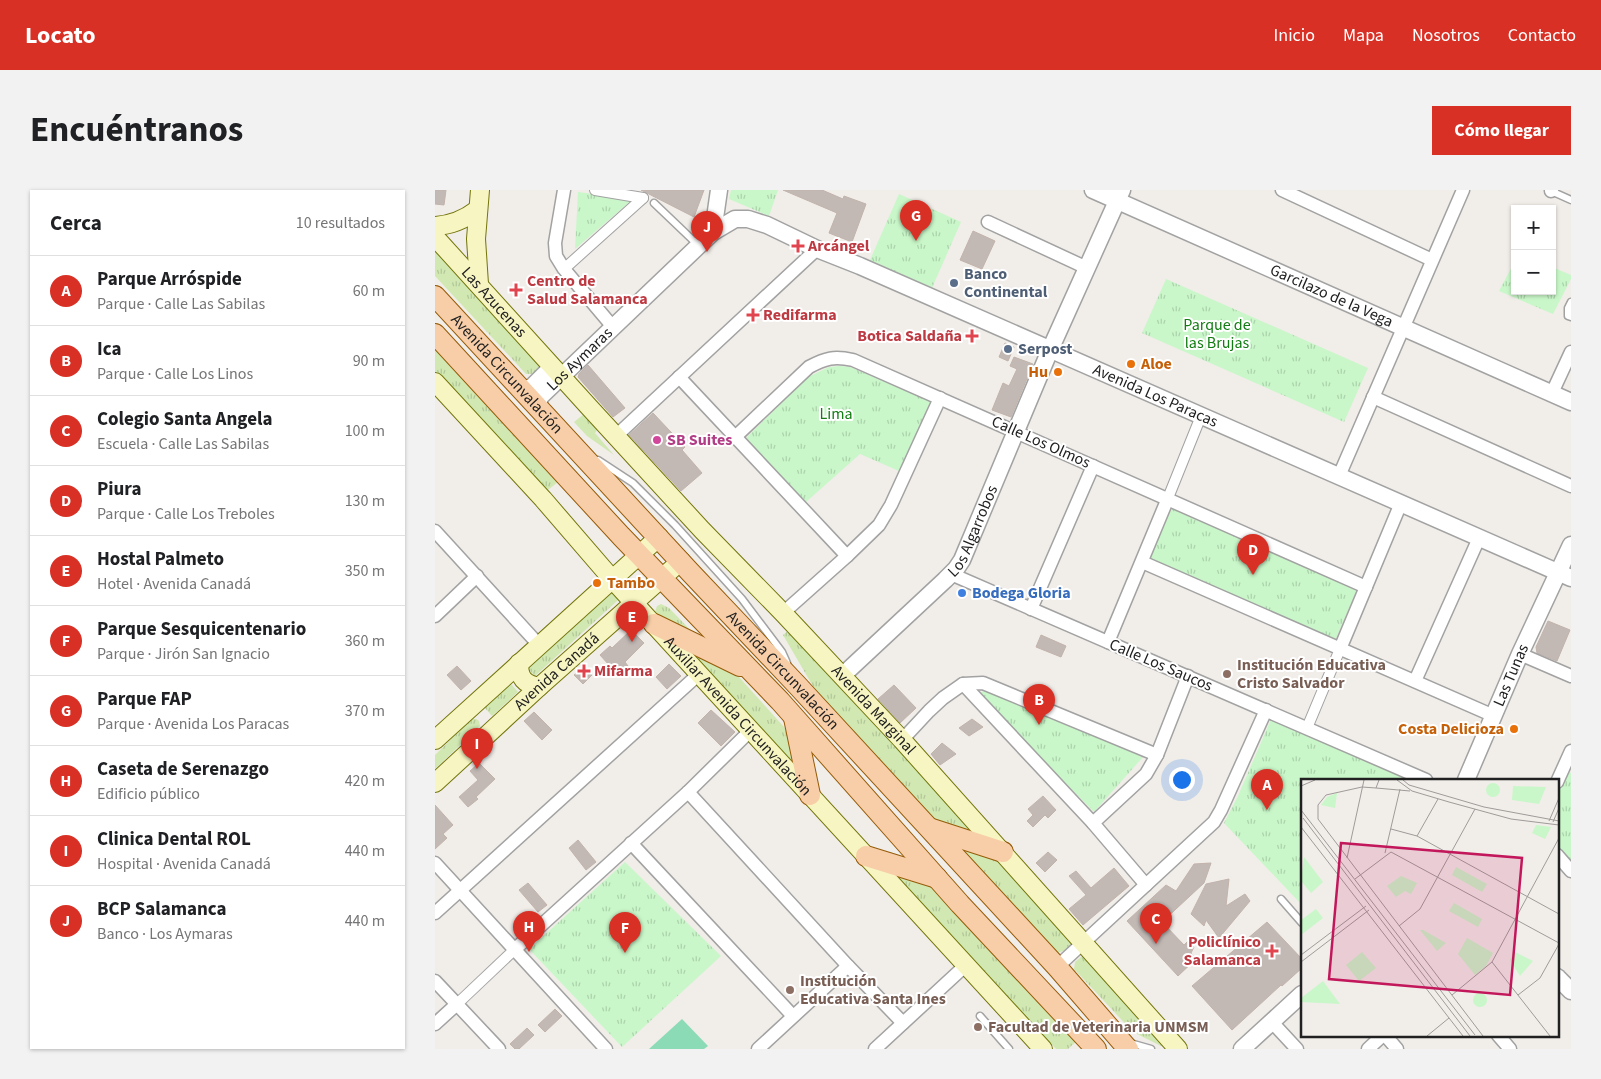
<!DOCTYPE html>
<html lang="es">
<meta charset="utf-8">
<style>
:root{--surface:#fff;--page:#f2f2f2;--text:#202124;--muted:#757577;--line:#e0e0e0;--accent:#d93025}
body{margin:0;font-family:"Source Sans 3",sans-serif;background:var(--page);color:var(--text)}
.controls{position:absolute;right:15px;top:15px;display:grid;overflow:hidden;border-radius:0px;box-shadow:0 1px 4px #0004}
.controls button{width:45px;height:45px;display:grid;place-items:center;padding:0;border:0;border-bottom:1px solid var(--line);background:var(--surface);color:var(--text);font:25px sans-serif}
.you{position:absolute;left:746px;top:589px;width:18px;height:18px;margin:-12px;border:4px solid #fff;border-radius:50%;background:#1a73e8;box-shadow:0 0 0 8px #1a73e833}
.badge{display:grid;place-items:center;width:32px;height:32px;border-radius:50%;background:var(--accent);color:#fff;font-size:16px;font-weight:700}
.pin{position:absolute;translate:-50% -41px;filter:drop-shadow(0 1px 2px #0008)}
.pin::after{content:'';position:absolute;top:26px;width:18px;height:15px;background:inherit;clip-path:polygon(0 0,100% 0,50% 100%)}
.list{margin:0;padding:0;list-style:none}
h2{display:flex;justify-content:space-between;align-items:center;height:65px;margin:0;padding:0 20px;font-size:21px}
h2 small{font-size:16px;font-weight:400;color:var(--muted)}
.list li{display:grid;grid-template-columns:32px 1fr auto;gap:15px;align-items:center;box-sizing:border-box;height:70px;padding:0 20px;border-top:1px solid var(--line)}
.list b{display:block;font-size:19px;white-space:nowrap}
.list p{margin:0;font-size:16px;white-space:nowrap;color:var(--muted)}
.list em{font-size:16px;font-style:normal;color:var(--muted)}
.map{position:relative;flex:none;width:1136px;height:859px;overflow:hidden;border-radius:0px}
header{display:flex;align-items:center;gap:30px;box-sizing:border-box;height:70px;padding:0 25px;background:var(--accent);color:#fff}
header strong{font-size:24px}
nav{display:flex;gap:28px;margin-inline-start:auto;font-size:18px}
.intro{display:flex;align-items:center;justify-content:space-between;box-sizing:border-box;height:120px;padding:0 30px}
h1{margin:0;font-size:35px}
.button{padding:12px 22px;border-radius:0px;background:var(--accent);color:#fff;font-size:18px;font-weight:700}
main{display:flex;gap:30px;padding:0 30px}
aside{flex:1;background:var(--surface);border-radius:0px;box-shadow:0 1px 4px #0004}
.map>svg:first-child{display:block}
.grass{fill:url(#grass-tufts)}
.park{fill:url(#park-tufts)}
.pitch{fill:#8bdbb6}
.building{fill:#c2b9b5;stroke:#c2b3ab}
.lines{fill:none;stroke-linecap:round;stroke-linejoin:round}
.service-casing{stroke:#a2a2a2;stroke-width:9}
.pedestrian-casing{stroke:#a2a2a2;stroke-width:12}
.minor-casing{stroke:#a2a2a2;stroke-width:15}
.tertiary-casing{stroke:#a2a2a2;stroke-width:19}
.secondary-casing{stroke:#73750b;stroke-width:20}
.primary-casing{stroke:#965b08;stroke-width:22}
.service{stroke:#fff;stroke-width:6}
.pedestrian{stroke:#fff;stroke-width:10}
.minor{stroke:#fff;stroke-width:12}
.tertiary{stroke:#fff;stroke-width:16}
.secondary{stroke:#f7f5c1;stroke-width:18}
.primary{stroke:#f7cea7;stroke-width:20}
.health-dot{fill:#e0444e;stroke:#fff;stroke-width:2}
.service-dot{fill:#5c6f8a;stroke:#fff;stroke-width:2}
.food-dot{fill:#e8710a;stroke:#fff;stroke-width:2}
.hotel-dot{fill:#d1479c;stroke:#fff;stroke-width:2}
.shop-dot{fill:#3f7fe0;stroke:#fff;stroke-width:2}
.education-dot{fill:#8d6e63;stroke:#fff;stroke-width:2}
.labels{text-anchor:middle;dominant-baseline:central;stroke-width:4;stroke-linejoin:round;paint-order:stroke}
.health-label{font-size:16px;font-weight:bold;fill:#be3a42;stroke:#fff;text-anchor:start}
.service-label{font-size:16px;font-weight:bold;fill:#4e5e75;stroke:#fff;text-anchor:start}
.street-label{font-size:16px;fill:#212121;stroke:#fff}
.park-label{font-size:16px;fill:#127d12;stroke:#fff}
.food-label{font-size:16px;font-weight:bold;fill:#c56008;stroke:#fff;text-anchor:start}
.hotel-label{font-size:16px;font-weight:bold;fill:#b23c85;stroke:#fff;text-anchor:start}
.shop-label{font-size:16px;font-weight:bold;fill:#366cbe;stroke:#fff;text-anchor:start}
.education-label{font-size:16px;font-weight:bold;fill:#785e54;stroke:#fff;text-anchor:start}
.inset-road{fill:none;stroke:#9e9b99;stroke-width:1}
.view{fill:#c2185b;fill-opacity:0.15;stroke:#c2185b;stroke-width:2.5}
.inset-edge{fill:none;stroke:#212121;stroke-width:2.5}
</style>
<header>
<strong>Locato</strong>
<nav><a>Inicio</a><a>Mapa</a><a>Nosotros</a><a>Contacto</a></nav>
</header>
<div class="intro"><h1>Encuéntranos</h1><a class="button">Cómo llegar</a></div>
<main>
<aside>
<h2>Cerca<small>10 resultados</small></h2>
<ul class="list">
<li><span class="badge">A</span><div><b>Parque Arróspide</b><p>Parque · Calle Las Sabilas</p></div><em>60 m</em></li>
<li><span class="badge">B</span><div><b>Ica</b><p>Parque · Calle Los Linos</p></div><em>90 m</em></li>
<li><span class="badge">C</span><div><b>Colegio Santa Angela</b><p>Escuela · Calle Las Sabilas</p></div><em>100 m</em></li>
<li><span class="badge">D</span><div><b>Piura</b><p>Parque · Calle Los Treboles</p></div><em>130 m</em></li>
<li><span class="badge">E</span><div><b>Hostal Palmeto</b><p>Hotel · Avenida Canadá</p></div><em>350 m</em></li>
<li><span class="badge">F</span><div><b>Parque Sesquicentenario</b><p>Parque · Jirón San Ignacio</p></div><em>360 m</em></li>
<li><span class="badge">G</span><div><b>Parque FAP</b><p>Parque · Avenida Los Paracas</p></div><em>370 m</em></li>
<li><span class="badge">H</span><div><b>Caseta de Serenazgo</b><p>Edificio público</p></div><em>420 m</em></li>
<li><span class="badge">I</span><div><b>Clinica Dental ROL</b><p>Hospital · Avenida Canadá</p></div><em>440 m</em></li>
<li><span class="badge">J</span><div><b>BCP Salamanca</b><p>Banco · Los Aymaras</p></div><em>440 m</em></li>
</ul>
</aside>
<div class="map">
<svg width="1136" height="859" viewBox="0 0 1136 859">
<defs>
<pattern id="grass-tufts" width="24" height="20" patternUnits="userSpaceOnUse" patternTransform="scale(1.25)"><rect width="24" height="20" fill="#d1e8b2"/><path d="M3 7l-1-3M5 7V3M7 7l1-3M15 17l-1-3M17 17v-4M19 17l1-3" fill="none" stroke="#b3c799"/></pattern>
<pattern id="park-tufts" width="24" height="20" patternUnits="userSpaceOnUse" patternTransform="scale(1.25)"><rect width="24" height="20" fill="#c9f7c9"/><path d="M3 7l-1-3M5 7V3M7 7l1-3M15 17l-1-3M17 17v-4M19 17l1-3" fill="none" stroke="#acd3ac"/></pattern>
</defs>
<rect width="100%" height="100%" fill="#f1ede9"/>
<g class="grass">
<polygon points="0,56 110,175 98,184 91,184 0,86"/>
<polygon points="0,156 123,292 109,303 0,184"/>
<polygon points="149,224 162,240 160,243 179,265 152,246 139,232"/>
<polygon points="185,393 193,401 100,486 92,478"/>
<polygon points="226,414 234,418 264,449 219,425 222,416"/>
<polygon points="354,440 550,649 500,633 379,498 348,445"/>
<polygon points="243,448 285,466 358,547 370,588"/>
<polygon points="75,493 83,502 57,526 49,517"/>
<polygon points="37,529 41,529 44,531 45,536 0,579 0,565"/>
<path d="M519,651l36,10 84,91c-5,8 -10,9 -18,11z"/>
<polygon points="454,678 495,694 644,849 633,859 621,859"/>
<polygon points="647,766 655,766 732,851 726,856 698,842 639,779 640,772"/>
</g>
<g class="park">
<polygon points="296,0 343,0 334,26 294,9"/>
<polygon points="143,2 198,9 140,59"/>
<polygon points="464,4 526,32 497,98 435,70"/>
<polygon points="1080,71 1080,101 1117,101 1117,77 1136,85 1136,89 1118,124 1064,101"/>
<polygon points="731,89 933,178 909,232 707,143"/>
<polygon points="405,176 415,177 497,212 464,281 425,264 371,312 310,249 373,187 394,177"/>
<polygon points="737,318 922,400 899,453 713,371"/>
<polygon points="555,500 708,567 659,622 542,503"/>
<polygon points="837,527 976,590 867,590 867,715 789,633 803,606"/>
<polygon points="1132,581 1136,583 1136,673 1126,661 1122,655 1122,603"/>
<polygon points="190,672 286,766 187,857 94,759"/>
</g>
<polygon class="pitch" points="247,829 273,856 269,859 214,859"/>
<g class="building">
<polygon points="0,0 11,0 9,15 0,14"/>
<polygon points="206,0 269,0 259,27"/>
<polygon points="348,0 387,0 408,9 409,6 431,14 417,52 394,43 402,23"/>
<polygon points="538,41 560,51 547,79 525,70"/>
<polygon points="570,153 579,157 573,171 564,167"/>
<polygon points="579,167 598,174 576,227 557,220 568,193 574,196 582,179 575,176"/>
<polygon points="153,175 190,218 178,227 143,187 144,184"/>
<polygon points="218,223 250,257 247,260 267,283 246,301 194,245"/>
<polygon points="1113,431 1135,440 1122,471 1102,463 1101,457"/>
<polygon points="196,440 209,453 190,472 193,476 183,485 165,465 175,456 177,458"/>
<polygon points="606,445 631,456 626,467 601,457"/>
<polygon points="234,474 246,486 232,499 221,487"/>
<polygon points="22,476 36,491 26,500 12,485"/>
<polygon points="149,476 157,485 148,494 139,485"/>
<polygon points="459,495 481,518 465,533 443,509"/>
<polygon points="276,520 300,542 286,556 263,533"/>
<polygon points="99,522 117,540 107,550 89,531"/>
<polygon points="537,529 548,537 534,546 524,538"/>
<polygon points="507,553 521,564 505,575 496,564"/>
<polygon points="44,573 60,589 41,607 43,609 33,617 24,607 43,590 35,581"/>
<polygon points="608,606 621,620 613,628 610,625 598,637 592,631 598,625 593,619"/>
<polygon points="0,615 18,635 8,644 12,648 0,659"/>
<polygon points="143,650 161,672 151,680 134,658"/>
<polygon points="613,662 622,670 610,682 601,673"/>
<polygon points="776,673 769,693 727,732 749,755 753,751 759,757 756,763 761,769 743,786 692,731 731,695 741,701 759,674"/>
<polygon points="679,678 694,696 648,735 634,719 651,705 634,686 641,681 656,698"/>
<polygon points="794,689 791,716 810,704 815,711 784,748 771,730 769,736 756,724 771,694"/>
<polygon points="93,693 112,715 103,722 84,700"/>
<polygon points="832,732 867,769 867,778 847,796 846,795 797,840 757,796"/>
<polygon points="120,819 127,826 110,842 103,835"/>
<polygon points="92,838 99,845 84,859 80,859 75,854"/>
</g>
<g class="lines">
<defs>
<g id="service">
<polyline points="1116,1 1136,10"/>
<polyline points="219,13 263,55"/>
<polyline points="1136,112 1133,118 1133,126 1136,127"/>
<polyline points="163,270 198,293 240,335 307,409 347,462 352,473"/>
<polyline points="846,709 867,733"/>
<polyline points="545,826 574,859"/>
<polyline points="695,853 716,859"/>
</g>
<g id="pedestrian">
<polyline points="160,0 208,8"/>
<polyline points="129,79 208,8"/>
<polyline points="733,308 766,226"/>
<polyline points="872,538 905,459"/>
<polyline points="22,814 79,760"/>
</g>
<g id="minor">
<polyline points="129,0 120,53 121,66 129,79 178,137"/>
<polyline points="847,0 997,70"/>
<polyline points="1116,1 1117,0"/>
<polyline points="553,32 652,78"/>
<polyline points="244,187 412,366"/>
<polyline points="1117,203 1136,162"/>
<polyline points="938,207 1136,296"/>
<polyline points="181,246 382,59"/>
<path d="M299,248l75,-71c17,-9 25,-11 44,-7l513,227"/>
<polyline points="904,286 1028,0"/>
<polyline points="0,341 104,455"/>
<polyline points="707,372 1059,526"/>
<polyline points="516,384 991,590"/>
<polyline points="596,419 658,276"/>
<polyline points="348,423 412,366 444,335 456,315 505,208"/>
<polyline points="0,426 42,386"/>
<polyline points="673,452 733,308"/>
<polyline points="905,459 966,313"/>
<polyline points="1085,464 1136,486"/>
<polyline points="980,491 1044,348"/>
<polyline points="528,494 658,633 711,695"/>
<polyline points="467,550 494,521 508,508 528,494 548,493 722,565"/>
<polyline points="1122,592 1136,561"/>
<polyline points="253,602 413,776 468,833"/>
<polyline points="658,633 711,584 722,565 753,486"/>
<polyline points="196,653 358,826"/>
<polyline points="1122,665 1136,681"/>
<polyline points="0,673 171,859"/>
<polyline points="0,723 264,484"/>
<polyline points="79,760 253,602 316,540"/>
<polyline points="622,777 779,632 786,620 831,520"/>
<polyline points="0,791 64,859"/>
<polyline points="837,832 862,859"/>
<polyline points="0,834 22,814"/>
<polyline points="950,845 962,859"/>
<polyline points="1063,845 1075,859"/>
<polyline points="323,859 413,776"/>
<polyline points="440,859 531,775"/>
<polyline points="933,859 948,845"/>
</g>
<g id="tertiary">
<path id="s1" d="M658,0l478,212"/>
<polyline points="278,42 284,0"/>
<polyline points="87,200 97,197 117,177"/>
<path id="s2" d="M103,217l2,-10 173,-165 22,-13h13l19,6 50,24 43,17 711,312"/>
<path id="s3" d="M407,486l103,-96 11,-11 6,-9 88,-210 72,-160"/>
<path id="s4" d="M1031,590l54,-126 51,-109"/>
<polyline points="1122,787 1136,801"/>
<polyline points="807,859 867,804"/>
</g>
<g id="secondary">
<path d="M0,36c17,-1 29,-6 42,-16"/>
<path id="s5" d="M0,47l154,170 113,123 81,83 119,127 276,309"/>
<polyline points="44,94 41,49 45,0"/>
<path id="s6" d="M0,192l108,117 69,80 431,470"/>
<path d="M84,473c0,15 5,21 20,24"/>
<polyline points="0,550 224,347"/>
<path id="s7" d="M0,593l104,-96 142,-126"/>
</g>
<g id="primary">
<path id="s8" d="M0,106l255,276 107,113 260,282 71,82"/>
<polyline points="0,144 186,346 345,511 525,714 661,859"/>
<polyline points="219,434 305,476"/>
<polyline points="359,528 375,605"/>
<polyline points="497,639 568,662"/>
<polyline points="431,666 502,688"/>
</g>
</defs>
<use href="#service" class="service-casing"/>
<use href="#pedestrian" class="pedestrian-casing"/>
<use href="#minor" class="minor-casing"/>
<use href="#tertiary" class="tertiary-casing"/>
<use href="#secondary" class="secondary-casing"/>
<use href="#primary" class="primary-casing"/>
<use href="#service" class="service"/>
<use href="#pedestrian" class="pedestrian"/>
<use href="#minor" class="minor"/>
<use href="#tertiary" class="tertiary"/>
<use href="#secondary" class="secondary"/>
<use href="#primary" class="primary"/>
</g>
<g class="health-dot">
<path d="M360.5 48.5h5v5h5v5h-5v5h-5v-5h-5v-5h5z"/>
<path d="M78.5 92.5h5v5h5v5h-5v5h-5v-5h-5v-5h5z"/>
<path d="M315.5 117.5h5v5h5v5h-5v5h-5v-5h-5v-5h5z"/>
<path d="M534.5 138.5h5v5h5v5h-5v5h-5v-5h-5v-5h5z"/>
<path d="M146.5 473.5h5v5h5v5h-5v5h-5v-5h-5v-5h5z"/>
<path d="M834.5 753.5h5v5h5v5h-5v5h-5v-5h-5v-5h5z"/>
</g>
<g class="service-dot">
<circle cx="519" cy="93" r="5"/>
<circle cx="573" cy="159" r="5"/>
</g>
<g class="food-dot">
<circle cx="696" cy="174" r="5"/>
<circle cx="623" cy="182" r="5"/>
<circle cx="162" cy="393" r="5"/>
<circle cx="1079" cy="539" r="5"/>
</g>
<circle class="hotel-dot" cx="222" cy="250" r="5"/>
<circle class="shop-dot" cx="527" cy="403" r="5"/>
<g class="education-dot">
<circle cx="792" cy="484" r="5"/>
<circle cx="355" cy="800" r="5"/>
<circle cx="543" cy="837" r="5"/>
</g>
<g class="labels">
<g class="health-label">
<text x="373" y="56">Arcángel</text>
<text x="92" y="91">Centro de<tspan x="92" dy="18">Salud Salamanca</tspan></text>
<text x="328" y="125">Redifarma</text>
<text x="527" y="146" text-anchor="end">Botica Saldaña</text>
<text x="159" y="481">Mifarma</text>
<text x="826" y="752" text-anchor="end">Policlínico<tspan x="826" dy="18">Salamanca</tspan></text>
</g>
<g class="service-label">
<text x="529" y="84">Banco<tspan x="529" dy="18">Continental</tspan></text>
<text x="583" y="159">Serpost</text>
</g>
<g class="street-label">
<text stroke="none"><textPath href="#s1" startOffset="261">Garcilazo de la Vega</textPath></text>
<text stroke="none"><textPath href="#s5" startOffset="88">Las Azucenas</textPath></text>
<text stroke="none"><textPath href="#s2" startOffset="65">Los Aymaras</textPath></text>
<text stroke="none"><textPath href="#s8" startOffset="106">Avenida Circunvalación</textPath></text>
<text stroke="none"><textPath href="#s2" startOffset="732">Avenida Los Paracas</textPath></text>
<text transform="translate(606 252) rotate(24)">Calle Los Olmos</text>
<text stroke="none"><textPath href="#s3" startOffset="198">Los Algarrobos</textPath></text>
<text transform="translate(726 475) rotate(23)">Calle Los Saucos</text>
<text stroke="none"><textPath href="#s7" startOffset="165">Avenida Canadá</textPath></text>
<text stroke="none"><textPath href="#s8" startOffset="511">Avenida Circunvalación</textPath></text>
<text stroke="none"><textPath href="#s4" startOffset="114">Las Tunas</textPath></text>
<text stroke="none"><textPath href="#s5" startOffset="645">Avenida Marginal</textPath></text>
<text stroke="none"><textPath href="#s6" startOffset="451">Auxiliar Avenida Circunvalación</textPath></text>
</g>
<g class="park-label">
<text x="782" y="135">Parque de<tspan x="782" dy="18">las Brujas</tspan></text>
<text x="401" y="224">Lima</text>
</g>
<g class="food-label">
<text x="706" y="174">Aloe</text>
<text x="613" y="182" text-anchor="end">Hu</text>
<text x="172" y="393">Tambo</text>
<text x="1069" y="539" text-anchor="end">Costa Delicioza</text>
</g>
<g class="hotel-label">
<text x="232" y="250">SB Suites</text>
</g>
<g class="shop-label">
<text x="537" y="403">Bodega Gloria</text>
</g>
<g class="education-label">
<text x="802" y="475">Institución Educativa<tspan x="802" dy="18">Cristo Salvador</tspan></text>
<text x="365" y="791">Institución<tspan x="365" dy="18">Educativa Santa Ines</tspan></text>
<text x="553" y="837">Facultad de Veterinaria UNMSM</text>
</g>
</g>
<g transform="translate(866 589)">
<rect width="258" height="258" fill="#f1ede9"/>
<path d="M185 11a7 7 0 1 1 14 0a7 7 0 1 1-14 0ZM212,7l33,1 -7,17 -27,-4zM36,14l-2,15 -14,-3 6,-8zM235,46l15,2 -6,12 -13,-6zM3,78l19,25 -12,11 -10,-12zM155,88l31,17 -5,8 -30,-17zM100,97l16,7 -6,11 -6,-3 -9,6 -9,-11zM153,124l28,16 -4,8 -29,-16zM15,130l7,9 -22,17v-15zM119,151h3l23,13 -9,8zM166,159l26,15 -7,13 -11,9 -17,-21zM212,172l20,10 -13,15 -10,-16zM61,173l14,16 -17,13 -13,-16zM22,202l17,23 -39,-2v-4zM172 221a7 7 0 1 1 14 0a7 7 0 1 1-14 0Z" fill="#c9f7c9"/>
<path class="inset-road" d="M78,1l-3,8 -14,-1 -36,8 -8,10v14l165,217M96,1l15,11 37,11 62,17 48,6M102,1l6,5 75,22 75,14M0,7l14,-6M75,9l34,3M0,31l174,225M2,39l167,218M248,42l10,-23M252,43l6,-14M0,48l162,209M90,50l26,7 142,78M116,57l21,-37M84,74l15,-64M46,79l17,-78M54,100l36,-27 168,91M98,147l21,-17 55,-100M0,176l65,-49M0,183l68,-52M191,183l58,74M151,216l40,-33 67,-124M217,216l22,-17 19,-34M126,257l22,-18"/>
<path class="view" d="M40,64l181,15 -12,137 -181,-16z"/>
<rect width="258" height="258" class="inset-edge"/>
</g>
</svg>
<div class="controls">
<button>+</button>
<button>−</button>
</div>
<div class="you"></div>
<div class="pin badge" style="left:832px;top:620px">A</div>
<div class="pin badge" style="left:604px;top:535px">B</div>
<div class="pin badge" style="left:721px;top:754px">C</div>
<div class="pin badge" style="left:818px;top:385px">D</div>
<div class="pin badge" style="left:197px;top:452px">E</div>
<div class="pin badge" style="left:190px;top:763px">F</div>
<div class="pin badge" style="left:481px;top:51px">G</div>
<div class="pin badge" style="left:94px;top:762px">H</div>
<div class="pin badge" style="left:42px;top:579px">I</div>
<div class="pin badge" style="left:272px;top:62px">J</div>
</div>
</main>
